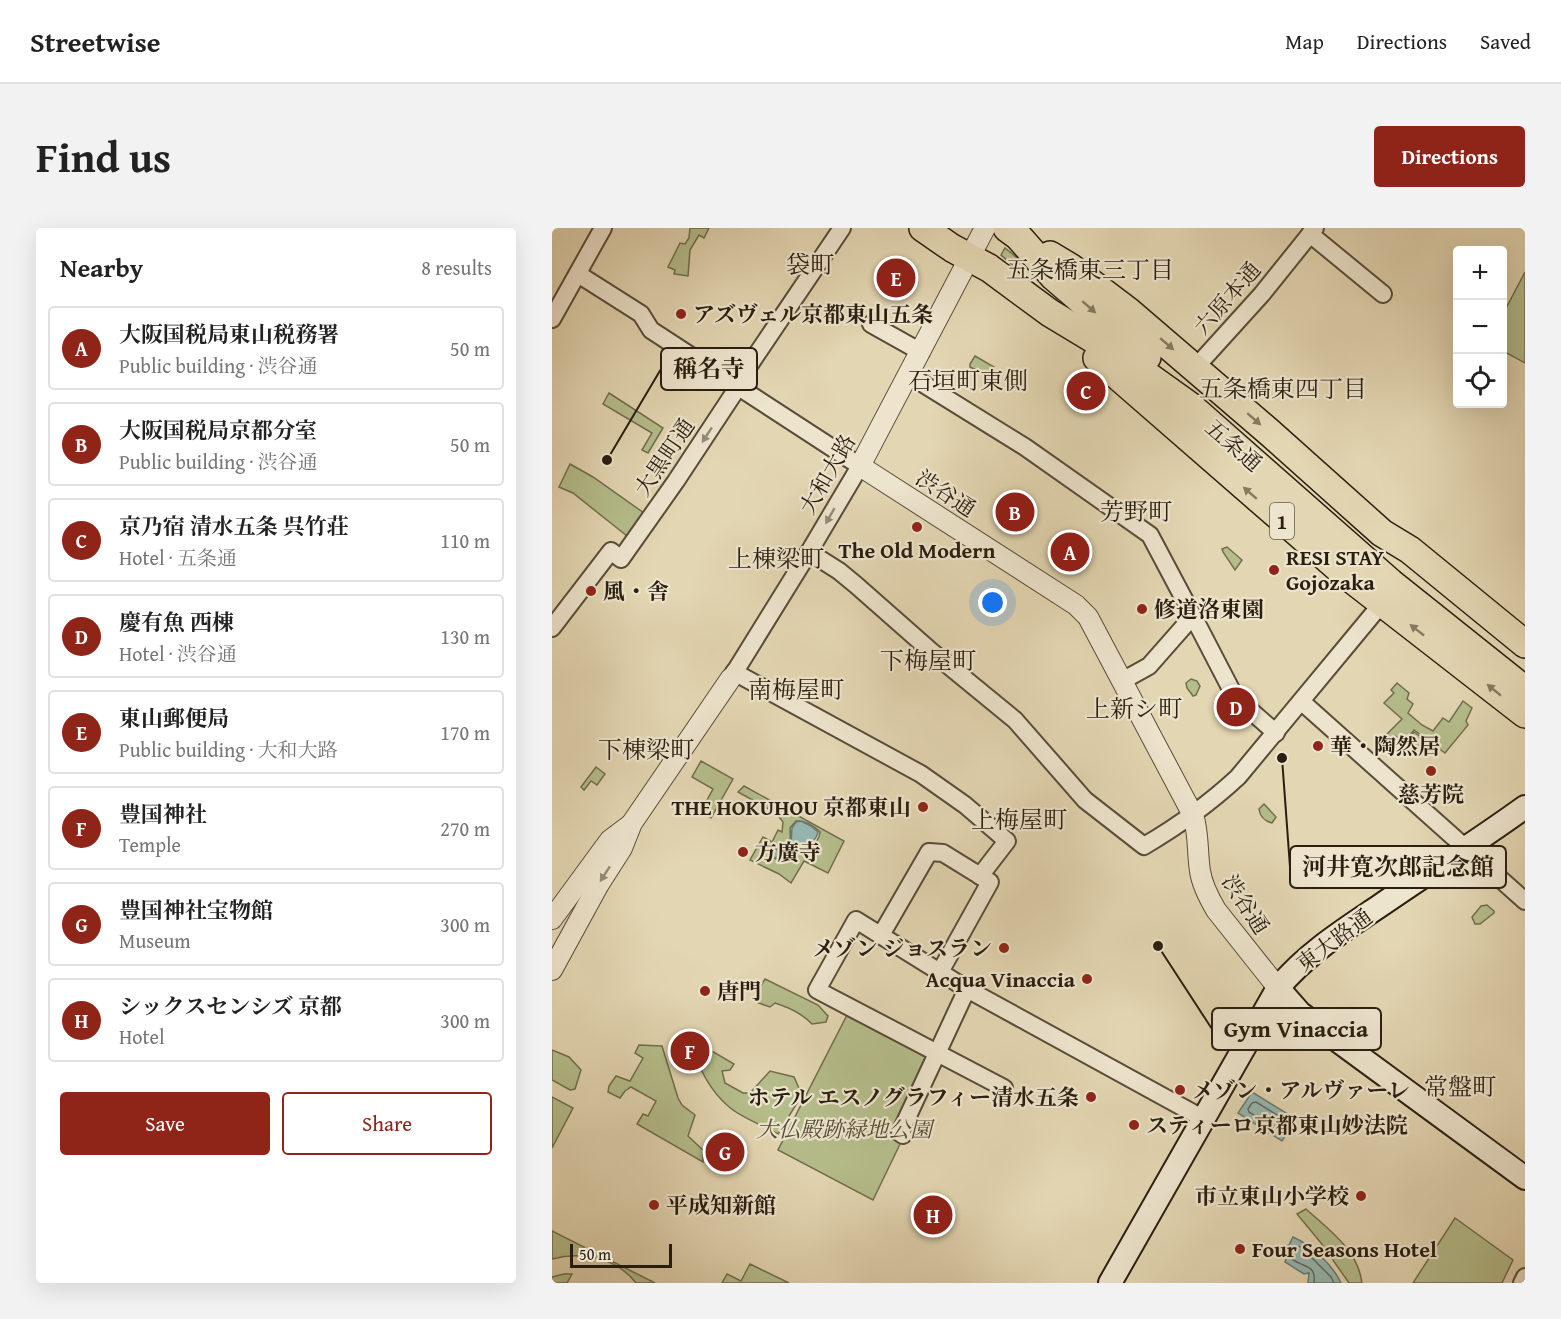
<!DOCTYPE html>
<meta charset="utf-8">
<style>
:root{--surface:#fff;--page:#f2f2f2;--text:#222;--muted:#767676;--line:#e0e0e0;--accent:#8f2418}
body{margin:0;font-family:"Gentium Book Plus","Noto Serif JP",serif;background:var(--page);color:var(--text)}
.controls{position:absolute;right:18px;top:18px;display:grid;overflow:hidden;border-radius:6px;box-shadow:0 6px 24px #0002}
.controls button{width:54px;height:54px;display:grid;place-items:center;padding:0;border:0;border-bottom:2px solid var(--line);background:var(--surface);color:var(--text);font:30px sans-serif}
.scale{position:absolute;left:18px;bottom:15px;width:102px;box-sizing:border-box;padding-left:6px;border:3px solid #2a1e10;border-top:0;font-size:16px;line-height:21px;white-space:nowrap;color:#2a1e10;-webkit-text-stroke:4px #ede4cd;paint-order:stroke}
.you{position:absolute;left:441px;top:375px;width:21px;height:21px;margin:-15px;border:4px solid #fff;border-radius:50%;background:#1a73e8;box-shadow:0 0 0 9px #1a73e833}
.badge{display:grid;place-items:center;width:39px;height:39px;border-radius:50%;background:var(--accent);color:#fff;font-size:20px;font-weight:700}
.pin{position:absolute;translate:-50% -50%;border:3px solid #fff;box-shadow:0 2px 6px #0006}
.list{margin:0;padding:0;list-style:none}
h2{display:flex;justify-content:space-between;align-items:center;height:78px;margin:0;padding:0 24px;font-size:26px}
h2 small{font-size:20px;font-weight:400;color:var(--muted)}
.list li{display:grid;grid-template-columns:39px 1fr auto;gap:18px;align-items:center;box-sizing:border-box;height:84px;margin:0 12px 12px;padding:0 12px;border:2px solid var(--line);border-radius:6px}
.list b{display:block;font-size:22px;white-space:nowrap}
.list p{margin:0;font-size:20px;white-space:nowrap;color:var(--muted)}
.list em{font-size:20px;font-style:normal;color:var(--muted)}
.actions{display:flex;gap:12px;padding:18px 24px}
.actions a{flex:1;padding:14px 0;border:2px solid var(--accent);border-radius:6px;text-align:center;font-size:21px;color:var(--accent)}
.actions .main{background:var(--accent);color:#fff}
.icon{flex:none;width:33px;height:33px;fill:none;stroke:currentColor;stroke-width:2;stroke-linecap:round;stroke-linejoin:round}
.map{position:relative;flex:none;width:973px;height:1055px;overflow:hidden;border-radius:6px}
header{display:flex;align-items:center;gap:36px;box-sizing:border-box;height:84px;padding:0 30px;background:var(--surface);border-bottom:2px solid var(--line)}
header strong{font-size:28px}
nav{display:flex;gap:33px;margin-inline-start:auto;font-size:21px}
.intro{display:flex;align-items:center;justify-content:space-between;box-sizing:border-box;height:144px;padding:0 36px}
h1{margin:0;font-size:42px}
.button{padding:15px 27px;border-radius:6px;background:var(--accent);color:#fff;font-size:21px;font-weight:700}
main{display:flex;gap:36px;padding:0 36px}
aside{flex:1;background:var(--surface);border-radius:6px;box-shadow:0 6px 24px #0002}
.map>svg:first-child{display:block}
.green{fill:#b5bd8b;stroke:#706e4e;stroke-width:1.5;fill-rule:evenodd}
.water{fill:#96b8b3;stroke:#6b7a72;stroke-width:1.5}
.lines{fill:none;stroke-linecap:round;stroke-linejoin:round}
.shore{stroke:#606b62;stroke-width:1.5}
.minor-casing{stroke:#584c38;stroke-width:20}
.tertiary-casing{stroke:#584c38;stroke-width:22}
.secondary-casing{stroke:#2a1e10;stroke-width:26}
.trunk-casing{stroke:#2a1e10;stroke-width:30}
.minor{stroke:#ede4cd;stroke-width:16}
.tertiary{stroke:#ede4cd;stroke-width:20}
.secondary{stroke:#ede4cd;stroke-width:22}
.trunk{stroke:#e3d6b2;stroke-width:27}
.oneway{fill:#867a61}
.oneway2{fill:#958b78}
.poi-dot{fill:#8f2418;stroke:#ede4cd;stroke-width:2}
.labels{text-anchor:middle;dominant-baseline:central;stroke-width:4.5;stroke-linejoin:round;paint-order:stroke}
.shield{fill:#ede4cd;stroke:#645949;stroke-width:1.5}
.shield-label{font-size:21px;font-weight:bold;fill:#2a1e10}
.street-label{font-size:22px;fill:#2a1e10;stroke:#ede4cd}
.poi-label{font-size:22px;font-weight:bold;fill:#2a1e10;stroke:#ede4cd;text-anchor:start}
.park-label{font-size:22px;font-style:italic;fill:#544e35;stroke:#ede4cd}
.neighbourhood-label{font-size:24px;fill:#2a1e10;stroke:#ede4cd}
.leader{fill:none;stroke:#2a1e10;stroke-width:2}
.callout-dot{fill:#2a1e10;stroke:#ede4cd;stroke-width:2}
.callout{fill:#ede4cd;stroke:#2a1e10;stroke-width:2}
.callout-label{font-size:24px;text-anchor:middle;font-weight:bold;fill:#2a1e10}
</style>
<header>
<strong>Streetwise</strong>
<nav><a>Map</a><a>Directions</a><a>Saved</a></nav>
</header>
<div class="intro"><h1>Find us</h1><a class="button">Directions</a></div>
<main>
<aside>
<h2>Nearby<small>8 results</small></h2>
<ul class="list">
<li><span class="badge">A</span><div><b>大阪国税局東山税務署</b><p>Public building · 渋谷通</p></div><em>50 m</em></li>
<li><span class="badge">B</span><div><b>大阪国税局京都分室</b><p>Public building · 渋谷通</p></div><em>50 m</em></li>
<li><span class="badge">C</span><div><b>京乃宿 清水五条 呉竹荘</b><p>Hotel · 五条通</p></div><em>110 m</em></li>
<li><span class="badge">D</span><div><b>慶有魚 西棟</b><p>Hotel · 渋谷通</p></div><em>130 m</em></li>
<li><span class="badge">E</span><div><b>東山郵便局</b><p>Public building · 大和大路</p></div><em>170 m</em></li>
<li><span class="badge">F</span><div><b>豊国神社</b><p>Temple</p></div><em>270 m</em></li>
<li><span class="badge">G</span><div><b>豊国神社宝物館</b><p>Museum</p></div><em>300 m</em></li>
<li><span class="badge">H</span><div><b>シックスセンシズ 京都</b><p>Hotel</p></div><em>300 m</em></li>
</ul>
<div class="actions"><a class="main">Save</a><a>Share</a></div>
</aside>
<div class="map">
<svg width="973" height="1055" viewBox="0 0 973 1055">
<rect width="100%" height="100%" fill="#e3d6b2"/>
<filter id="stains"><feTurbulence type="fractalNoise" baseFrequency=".00333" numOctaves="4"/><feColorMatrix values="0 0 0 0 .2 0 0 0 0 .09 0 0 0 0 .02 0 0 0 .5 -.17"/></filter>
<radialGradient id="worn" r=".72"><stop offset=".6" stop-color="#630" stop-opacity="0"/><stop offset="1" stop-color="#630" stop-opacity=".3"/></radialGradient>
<g class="green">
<polygon points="138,0 157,0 152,10 147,7 138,22 136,48 122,46 123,42 116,39 128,15 133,16 137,10"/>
<polygon points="453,20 469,33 464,40 449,27"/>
<polygon points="973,44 973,135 951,123 951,86"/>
<polygon points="423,128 442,139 436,148 418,139 418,136"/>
<polygon points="57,165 111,200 96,225 90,222 100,205 51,176"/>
<polygon points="18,236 41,249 92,285 75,308 21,265 7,259"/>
<polygon points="675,319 690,332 683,342 671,324 670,321"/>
<polygon points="639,451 645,453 648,458 644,467 641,468 635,460 634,455"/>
<polygon points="845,455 857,465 855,471 861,476 856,485 870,497 881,503 891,490 897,494 911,473 920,480 914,493 916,497 893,525 862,502 852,515 843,508 840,511 835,506 850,491 832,475 842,465 839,462"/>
<polygon points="862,504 873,512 859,527 850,519"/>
<polygon points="149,533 181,551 159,590 149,583 161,561 140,549"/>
<polygon points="44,539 53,546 45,557 39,553 32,562 29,559"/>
<path d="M192,558l100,55 -16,32 -24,-12 -13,22 -12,-9 -29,-14 13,-23 9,5 6,-12 4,2 1,-10 -7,-9 -38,-21zM244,593c9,-1 18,5 24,11 -1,17 -26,20 -38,29l-9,-3v-9c19,-2 18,-5 17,-21z"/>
<path d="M712,576l12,13 -4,6c-8,-2 -12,-6 -13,-14z"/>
<polygon points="935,677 942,683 942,685 928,696 923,696 920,689 929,678"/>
<path d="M213,751l53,26 10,11 -2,6 -14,2c-11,-11 -22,-16 -37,-21l-5,4 -14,-5v-8z"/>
<polygon points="295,787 377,829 349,914 321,972 226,922"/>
<polygon points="87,817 110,818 126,870 130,877 143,887 136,908 151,922 151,934 85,896 91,886 96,888 104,873 79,859 73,863 68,870 56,864 57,858 64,848 78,853 91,830 83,825"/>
<path d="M138,818l15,1 29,17 -4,6 -8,1 3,12 18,10h7l20,-22 24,6 8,18 -24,39c-15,-9 -37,-16 -50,-28 -19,-16 -28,-38 -38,-60z"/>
<polygon points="0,822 17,829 29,842 23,861 18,862 0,852"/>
<polygon points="0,869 21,880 0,920"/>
<path d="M754,981c23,21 52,41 56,74h-13l-28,-40 -24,-29z"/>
<polygon points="903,990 961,1032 950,1055 861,1055"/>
<path d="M0,1003l103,52h-19c-19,-25 -54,-32 -84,-24z"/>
<polygon points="198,1036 237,1055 170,1055 175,1046 189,1053"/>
<polygon points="12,1046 20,1046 15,1055 0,1055 0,1049"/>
</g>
<g class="water">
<path d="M249,593l10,5 7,6c-2,13 -32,29 -45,25l1,-7 10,-1 7,-6 1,-15 4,-6z"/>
<polygon points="700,864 744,891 730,913 686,885"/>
<path d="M741,1009c18,8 40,28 48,46h-33l1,-10 -5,1 -19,-12 2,-6 -6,-5 1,-4 7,-2z"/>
</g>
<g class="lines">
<g class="shore">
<polygon points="704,874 733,892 734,895 729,902 726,903 697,884 696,881 700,875"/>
<path d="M762,1055c2,-18 -8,-15 -21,-23l-1,-9 4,-5 5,1 30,30 3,6"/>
</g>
<defs>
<g id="minor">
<polyline points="758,6 831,66"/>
<polyline points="26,46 89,86 99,102 308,238 257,324 179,450"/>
<polyline points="0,91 51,0"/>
<polyline points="319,96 369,124"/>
<polyline points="643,140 710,66 763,0"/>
<polyline points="357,147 473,219 598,307 641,388"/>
<path d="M257,324l30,19 17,14 76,67 83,68 70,80 59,46c34,-20 65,-42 94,-69l145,-175"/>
<polyline points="0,400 59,323 69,331 124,253 184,162 184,157 290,0"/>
<polyline points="182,444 369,546 413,577 455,613 428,648"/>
<polyline points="570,453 597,438 641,388 683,469 724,505"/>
<polyline points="750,474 973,673"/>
<polyline points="329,707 377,624 391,625 438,654 388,744"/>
<polyline points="452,860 265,762 304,692 415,761 652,891"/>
<polyline points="351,907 348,905 415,761"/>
<polyline points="970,1055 973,1049"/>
</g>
<g id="tertiary">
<path d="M433,0l-125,238 216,139 12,12 105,198c6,18 4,37 7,56 2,14 9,27 16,39l62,78"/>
<polyline points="0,691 58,612 78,597"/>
<polyline points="0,742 47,656 70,620 80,595 179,450"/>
</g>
<g id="secondary">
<polyline points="726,760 748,785 973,950"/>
<path d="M558,1055l168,-295c29,-35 66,-58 103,-83 48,-33 97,-64 144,-98"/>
</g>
<g id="trunk">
<polyline points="371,0 400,20 437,40 498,85 561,123 638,178 839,355 973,462"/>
<polyline points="455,0 466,8 502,49 595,129"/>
<polyline points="498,27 518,39 576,83 717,204 830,305 858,322 973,416"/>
<polyline points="545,130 793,346 973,486"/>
</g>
</defs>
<use href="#minor" class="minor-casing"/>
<use href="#tertiary" class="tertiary-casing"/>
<use href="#secondary" class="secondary-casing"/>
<use href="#trunk" class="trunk-casing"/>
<use href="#minor" class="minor"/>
<use href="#tertiary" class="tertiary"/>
<use href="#secondary" class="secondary"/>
<use href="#trunk" class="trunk"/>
</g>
<defs><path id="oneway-solid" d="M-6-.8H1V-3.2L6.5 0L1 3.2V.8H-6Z" transform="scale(1.5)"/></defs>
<g class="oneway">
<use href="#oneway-solid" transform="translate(537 79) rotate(41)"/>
<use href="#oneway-solid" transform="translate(615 116) rotate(41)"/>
<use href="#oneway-solid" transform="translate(702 191) rotate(41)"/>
<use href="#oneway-solid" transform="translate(698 265) rotate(-139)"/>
<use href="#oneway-solid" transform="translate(865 402) rotate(-142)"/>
<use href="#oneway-solid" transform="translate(942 462) rotate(-141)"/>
</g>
<g class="oneway2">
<use href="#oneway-solid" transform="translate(155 207) rotate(123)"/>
<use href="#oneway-solid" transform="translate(278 288) rotate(120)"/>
<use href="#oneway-solid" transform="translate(53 646) rotate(123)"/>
</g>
<g class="poi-dot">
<circle cx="129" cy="86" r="6"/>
<circle cx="365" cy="299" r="6"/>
<circle cx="722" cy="342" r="6"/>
<circle cx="39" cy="363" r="6"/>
<circle cx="590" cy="381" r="6"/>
<circle cx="766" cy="518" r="6"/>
<circle cx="879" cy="543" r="6"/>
<circle cx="371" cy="579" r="6"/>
<circle cx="191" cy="624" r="6"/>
<circle cx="452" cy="720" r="6"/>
<circle cx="535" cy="751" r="6"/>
<circle cx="153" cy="763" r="6"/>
<circle cx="628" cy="862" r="6"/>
<circle cx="539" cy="869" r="6"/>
<circle cx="582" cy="897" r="6"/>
<circle cx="809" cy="968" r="6"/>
<circle cx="102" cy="977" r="6"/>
<circle cx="688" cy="1021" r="6"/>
</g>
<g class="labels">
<rect class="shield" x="718" y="275" width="24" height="36" rx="4.5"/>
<g class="shield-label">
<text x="730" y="293">1</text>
</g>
<g class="street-label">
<text transform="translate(675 70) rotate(-49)">六原本通</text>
<text transform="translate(682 217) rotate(41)">五条通</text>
<text transform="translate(112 229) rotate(-56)">大黒町通</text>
<text transform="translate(275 246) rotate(-60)">大和大路</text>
<text transform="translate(394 265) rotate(33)">渋谷通</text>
<text transform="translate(694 676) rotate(57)">渋谷通</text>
<text transform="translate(782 712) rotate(-37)">東大路通</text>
</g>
<g class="poi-label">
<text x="141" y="86">アズヴェル京都東山五条</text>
<text x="365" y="322" text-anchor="middle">The Old Modern</text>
<text x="734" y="329">RESI STAY<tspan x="734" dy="25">Gojozaka</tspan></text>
<text x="51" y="363">風・舎</text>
<text x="602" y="381">修道洛東園</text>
<text x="778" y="518">華・陶然居</text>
<text x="879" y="566" text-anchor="middle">慈芳院</text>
<text x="359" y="579" text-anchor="end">THE HOKUHOU 京都東山</text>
<text x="203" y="624">方廣寺</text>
<text x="440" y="720" text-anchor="end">メゾン ジョスラン</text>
<text x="523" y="751" text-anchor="end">Acqua Vinaccia</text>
<text x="165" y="763">唐門</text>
<text x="640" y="862">メゾン・アルヴァーレ</text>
<text x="527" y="869" text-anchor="end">ホテル エスノグラフィー清水五条</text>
<text x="594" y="897">スティーロ京都東山妙法院</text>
<text x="797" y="968" text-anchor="end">市立東山小学校</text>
<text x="114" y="977">平成知新館</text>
<text x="700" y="1021">Four Seasons Hotel</text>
</g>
<g class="park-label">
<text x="292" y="901">大仏殿跡緑地公園</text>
</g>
<g class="neighbourhood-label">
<text x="258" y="36">袋町</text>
<text x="538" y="41">五条橋東三丁目</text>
<text x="416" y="152">石垣町東側</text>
<text x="731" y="160">五条橋東四丁目</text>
<text x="584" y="283">芳野町</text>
<text x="224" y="330">上棟梁町</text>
<text x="376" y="432">下梅屋町</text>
<text x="244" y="461">南梅屋町</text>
<text x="582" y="480">上新シ町</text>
<text x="94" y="521">下棟梁町</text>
<text x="467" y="591">上梅屋町</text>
<text x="908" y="858">常盤町</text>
</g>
</g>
<path class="leader" d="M55 232L109 141M730 530L738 639M606 718L660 801"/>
<g class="callout-dot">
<circle cx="55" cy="232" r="6"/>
<circle cx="730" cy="530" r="6"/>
<circle cx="606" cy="718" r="6"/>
</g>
<g class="callout">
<rect x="109" y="120" width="96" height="42" rx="6"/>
<rect x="738" y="618" width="216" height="42" rx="6"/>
<rect x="660" y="780" width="169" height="42" rx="6"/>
</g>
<g class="callout-label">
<text x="157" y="149">稱名寺</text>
<text x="846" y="647">河井寛次郎記念館</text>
<text x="744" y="809">Gym Vinaccia</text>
</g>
<rect width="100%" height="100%" filter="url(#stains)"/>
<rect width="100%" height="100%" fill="url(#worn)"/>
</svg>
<div class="controls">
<button>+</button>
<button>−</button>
<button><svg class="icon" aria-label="locate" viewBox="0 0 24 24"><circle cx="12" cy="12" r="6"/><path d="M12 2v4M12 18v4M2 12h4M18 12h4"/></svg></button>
</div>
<div class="scale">50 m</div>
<div class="you"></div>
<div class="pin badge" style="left:518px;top:324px">A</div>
<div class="pin badge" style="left:463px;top:284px">B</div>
<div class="pin badge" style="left:534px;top:163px">C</div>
<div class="pin badge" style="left:684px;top:479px">D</div>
<div class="pin badge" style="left:344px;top:50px">E</div>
<div class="pin badge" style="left:138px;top:823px">F</div>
<div class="pin badge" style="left:173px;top:924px">G</div>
<div class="pin badge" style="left:381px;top:987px">H</div>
</div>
</main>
